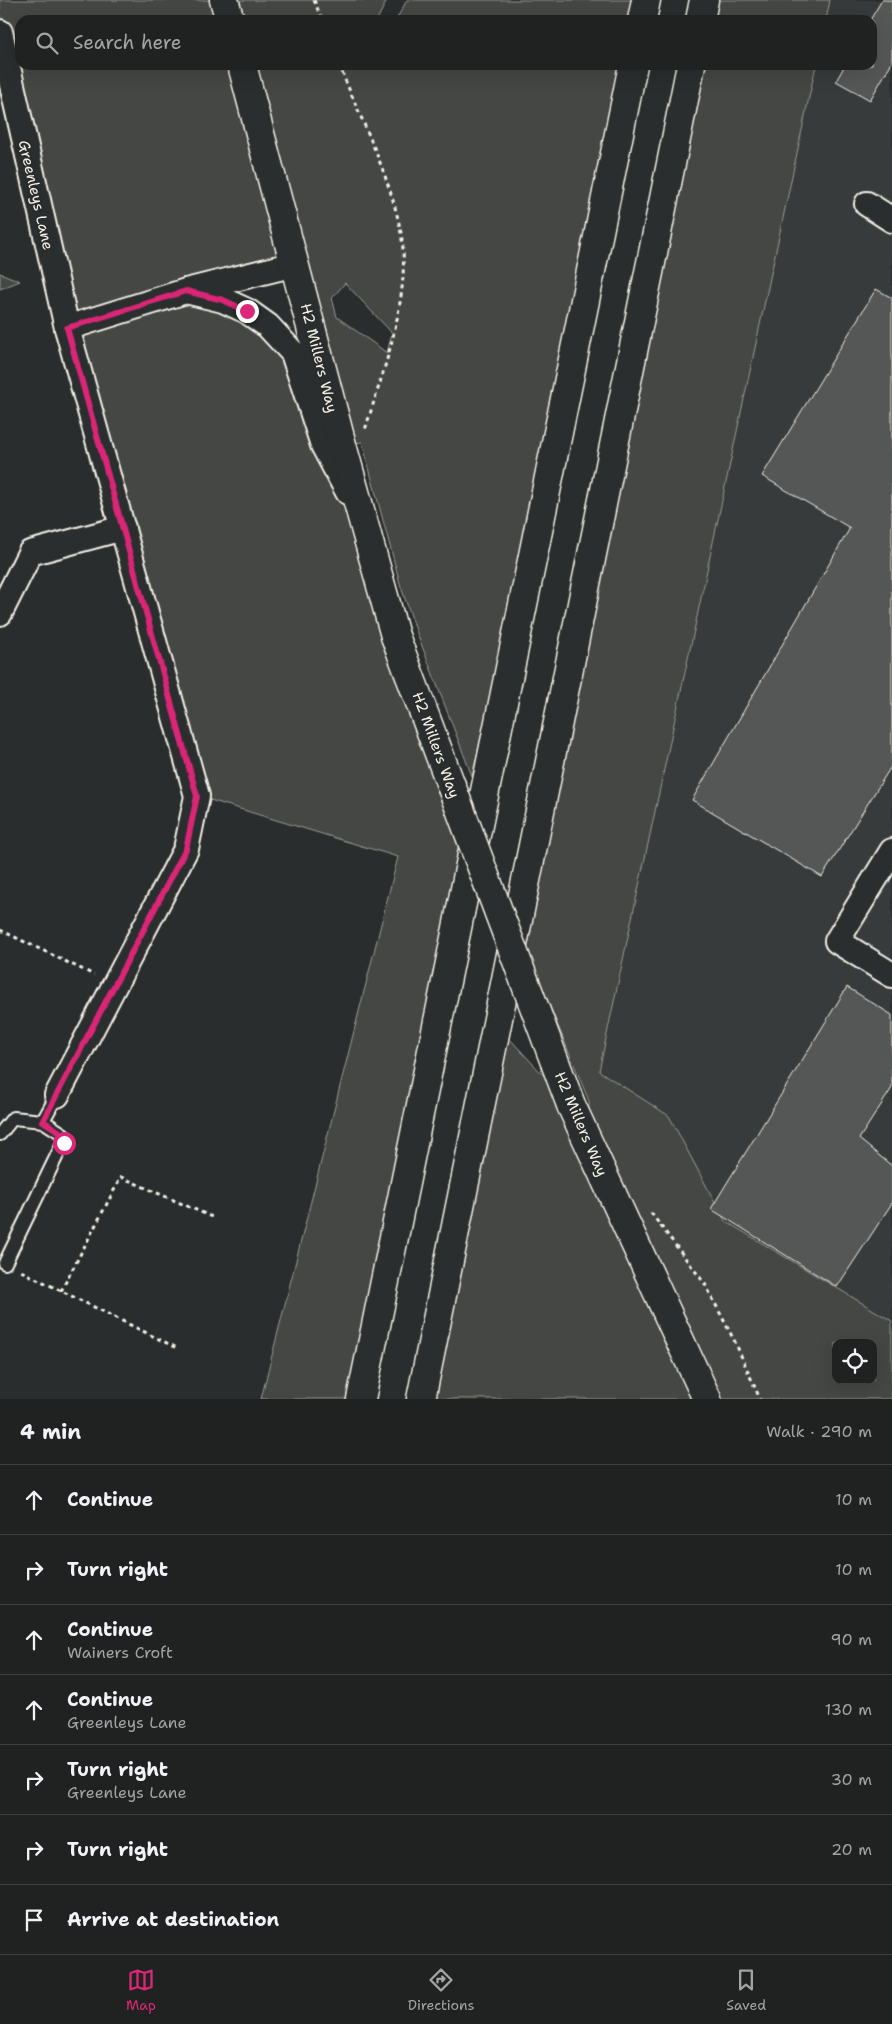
<!DOCTYPE html>
<meta charset="utf-8">
<style>
:root{--surface:#202222;--page:#2d2f2f;--text:#f1f3f6;--muted:#a2a4a5;--line:#3d3f40;--accent:#db2777}
body{margin:0;font-family:"Shantell Sans",sans-serif;background:var(--page);color:var(--text)}
.controls{position:absolute;right:15px;bottom:15px;display:grid;overflow:hidden;border-radius:10px;box-shadow:0 5px 20px #0002}
.controls button{width:45px;height:45px;display:grid;place-items:center;padding:0;border:0;border-bottom:1px solid var(--line);background:var(--surface);color:var(--text);font:25px sans-serif}
.stop{position:absolute;width:15px;height:15px;margin:-11px;border:4px solid #db2777;border-radius:50%;background:#fff}
.stop.end{background:#db2777;border-color:#fff;box-shadow:0 1px 5px #0008}
.list{margin:0;padding:0;list-style:none}
h2{display:flex;justify-content:space-between;align-items:center;height:65px;margin:0;padding:0 20px;font-size:21px}
h2 small{font-size:16px;font-weight:400;color:var(--muted)}
.list li{display:grid;grid-template-columns:32px 1fr auto;gap:15px;align-items:center;box-sizing:border-box;height:70px;padding:0 20px;border-top:1px solid var(--line)}
.list b{display:block;font-size:19px;white-space:nowrap}
.list p{margin:0;font-size:16px;white-space:nowrap;color:var(--muted)}
.list em{font-size:16px;font-style:normal;color:var(--muted)}
.icon{flex:none;width:28px;height:28px;fill:none;stroke:currentColor;stroke-width:2;stroke-linecap:round;stroke-linejoin:round}
.map{position:relative;flex:none;width:892px;height:1399px;overflow:hidden}
.search{position:absolute;background:var(--surface);box-shadow:0 5px 20px #0002;left:15px;right:15px;top:15px;height:55px;display:flex;align-items:center;gap:12px;box-sizing:border-box;padding:0 18px;border-radius:15px;color:var(--muted);font-size:19px}
.sheet{height:555px;background:var(--surface)}
nav{display:flex;justify-content:space-around;align-items:center;box-sizing:border-box;height:70px;border-top:1px solid var(--line);background:var(--surface);font-size:14px;color:var(--muted)}
nav a{display:grid;justify-items:center;gap:2px}
nav .on{color:var(--accent)}
.map>svg:first-child{display:block}
.built{fill:#373a3a}
.green{fill:#444645;stroke:#9c9c96;fill-rule:evenodd}
.building{fill:#555756;stroke:#f4f1e8}
.lines{fill:none;stroke-linecap:round;stroke-linejoin:round}
.service-casing{stroke:#f4f1e8;stroke-width:16}
.minor-casing{stroke:#f4f1e8;stroke-width:28}
.tertiary-casing{stroke:#f4f1e8;stroke-width:31}
.trunk-casing{stroke:#f4f1e8;stroke-width:31}
.path{stroke:#f4f1e8;stroke-width:3;stroke-dasharray:4 4;stroke-linecap:butt}
.service{stroke:#2a2d2e;stroke-width:12}
.minor{stroke:#2a2d2e;stroke-width:24}
.tertiary{stroke:#2a2d2e;stroke-width:28}
.trunk{stroke:#2a2d2e;stroke-width:28}
.tertiary-bridge-casing{stroke:#f4f1e8;stroke-width:31;stroke-linecap:butt}
.tertiary-bridge{stroke:#2a2d2e;stroke-width:28}
.route{stroke:#db2777;stroke-width:6}
.labels{text-anchor:middle;dominant-baseline:central;stroke-width:4.5;stroke-linejoin:round;paint-order:stroke}
.street-label{font-size:15px;fill:#f4f1e8;stroke:#2a2d2e}
</style>
<div class="map">
<svg width="892" height="1399" viewBox="0 0 892 1399">
<rect width="100%" height="100%" fill="#2a2d2e"/>
<filter id="ink" filterUnits="userSpaceOnUse"><feTurbulence type="fractalNoise" baseFrequency=".02" numOctaves="2"/><feDisplacementMap in="SourceGraphic" scale="10" xChannelSelector="R" yChannelSelector="G"/><feConvolveMatrix kernelMatrix="1 2 1 2 8 2 1 2 1" color-interpolation-filters="sRGB"/></filter>
<g filter="url(#ink)">
<polygon class="built" points="830,0 892,0 892,1321 725,1221 669,1116 599,1071 816,65 872,65 872,20 826,20"/>
<g class="green">
<path d="M0,0h387l-10,20h-357v45h345l5,4 2,-4h260l-11,60 -149,651 -55,-143 -16,-46 -39,-145 -20,3 -47,-181 -107,27 80,35 94,192 107,357 -108,524h-100l137,-542 -201,-61 -197,-764zM345,283l47,50 -5,20 -50,-36 -5,-19z"/>
<polygon points="407,0 643,0 640,20 396,20"/>
<polygon points="712,0 830,0 826,20 707,20"/>
<path d="M697,65h119l-217,1006 70,45 56,105 167,100v78h-471l87,-362 63,68 17,39 1,-43 -72,-175zM836,1343h37v37h-37z"/>
<polygon points="0,273 20,281 0,289"/>
</g>
<g class="building">
<polygon points="882,0 892,0 892,62 870,100 836,81 845,65 872,65 872,20 870,20"/>
<polygon points="876,289 892,298 892,765 822,877 692,800 850,528 762,476"/>
<polygon points="847,987 892,1015 892,1088 859,1139 892,1166 892,1203 837,1287 711,1209"/>
</g>
<g class="lines">
<defs>
<g id="service">
<polyline points="0,1134 13,1118 43,1121"/>
<polyline points="5,1263 63,1143 63,1134 43,1121 57,1095"/>
</g>
<g id="minor">
<polyline points="0,32 67,328 197,796 186,849 57,1095"/>
<polyline points="867,204 892,220"/>
<polyline points="186,291 223,300 247,311 268,326 293,353 323,445 348,492"/>
<polyline points="67,328 186,291 295,264"/>
<polyline points="0,613 30,553 123,528"/>
<polyline points="892,851 837,941 892,975"/>
</g>
<g id="tertiary">
<polyline points="224,0 230,20"/>
<polyline points="242,65 342,445 395,636"/>
<polyline points="571,1105 707,1399"/>
</g>
<g id="trunk">
<polyline points="642,20 646,0"/>
<polyline points="700,20 704,0"/>
<polyline points="361,1399 633,65"/>
<polyline points="421,1399 691,65"/>
</g>
</defs>
<use href="#service" class="service-casing"/>
<use href="#minor" class="minor-casing"/>
<use href="#tertiary" class="tertiary-casing"/>
<use href="#trunk" class="trunk-casing"/>
<g class="path">
<polyline points="314,0 322,20"/>
<path d="M339,65c22,55 51,110 62,168 11,63 -18,138 -36,197"/>
<polyline points="0,930 94,975"/>
<polyline points="651,1213 705,1284 736,1344 760,1399"/>
<polyline points="21,1271 177,1348"/>
<polyline points="61,1291 121,1177 212,1217"/>
</g>
<use href="#service" class="service"/>
<use href="#minor" class="minor"/>
<use href="#tertiary" class="tertiary"/>
<use href="#trunk" class="trunk"/>
<defs>
<polyline id="tertiary-bridge" points="395,636 571,1105"/>
</defs>
<use href="#tertiary-bridge" class="tertiary-bridge-casing"/>
<use href="#tertiary-bridge" class="tertiary-bridge"/>
</g>
</g>
<g class="lines" filter="url(#ink)">
<polyline class="route" points="64,1143 63,1134 43,1121 186,849 197,796 67,328 186,291 223,300 247,311"/>
</g>
<g class="labels">
<g class="street-label">
<text transform="translate(36 195) rotate(77)">Greenleys Lane</text>
<text transform="translate(319 358) rotate(76)">H2 Millers Way</text>
<text transform="translate(436 745) rotate(70)">H2 Millers Way</text>
<text transform="translate(581 1124) rotate(67)">H2 Millers Way</text>
</g>
</g>
</svg>
<div class="controls">
<button><svg class="icon" aria-label="locate" viewBox="0 0 24 24"><circle cx="12" cy="12" r="6"/><path d="M12 2v4M12 18v4M2 12h4M18 12h4"/></svg></button>
</div>
<div class="stop" style="left:64px;top:1143px"></div>
<div class="stop end" style="left:247px;top:311px"></div>
<div class="search"><svg class="icon" aria-label="search" viewBox="0 0 24 24"><circle cx="10" cy="10" r="6"/><path d="M15 15l6 6"/></svg>Search here</div>
</div>
<section class="sheet">
<h2>4 min<small>Walk · 290 m</small></h2>
<ul class="list">
<li><svg class="icon" aria-label="ahead" viewBox="0 0 24 24"><path d="M12 20V5M6 11l6-6 6 6"/></svg><div><b>Continue</b></div><em>10 m</em></li>
<li><svg class="icon" aria-label="right" viewBox="0 0 24 24"><path d="M7 20v-9h11M14 6l5 5-5 5"/></svg><div><b>Turn right</b></div><em>10 m</em></li>
<li><svg class="icon" aria-label="ahead" viewBox="0 0 24 24"><path d="M12 20V5M6 11l6-6 6 6"/></svg><div><b>Continue</b><p>Wainers Croft</p></div><em>90 m</em></li>
<li><svg class="icon" aria-label="ahead" viewBox="0 0 24 24"><path d="M12 20V5M6 11l6-6 6 6"/></svg><div><b>Continue</b><p>Greenleys Lane</p></div><em>130 m</em></li>
<li><svg class="icon" aria-label="right" viewBox="0 0 24 24"><path d="M7 20v-9h11M14 6l5 5-5 5"/></svg><div><b>Turn right</b><p>Greenleys Lane</p></div><em>30 m</em></li>
<li><svg class="icon" aria-label="right" viewBox="0 0 24 24"><path d="M7 20v-9h11M14 6l5 5-5 5"/></svg><div><b>Turn right</b></div><em>20 m</em></li>
<li><svg class="icon" aria-label="arrive" viewBox="0 0 24 24"><path d="M6 21V4h12l-3 4 3 4H6"/></svg><div><b>Arrive at destination</b></div></li>
</ul>
</section>
<nav>
<a class="on"><svg class="icon" aria-label="map" viewBox="0 0 24 24"><path d="M3 6l6-2 6 2 6-2v14l-6 2-6-2-6 2zM9 4v14M15 6v14"/></svg>Map</a>
<a><svg class="icon" aria-label="directions" viewBox="0 0 24 24"><path d="M12 3l9 9-9 9-9-9zM9 14v-3h6M13 9l2 2-2 2"/></svg>Directions</a>
<a><svg class="icon" aria-label="saved" viewBox="0 0 24 24"><path d="M7 4h10v16l-5-4-5 4z"/></svg>Saved</a>
</nav>
